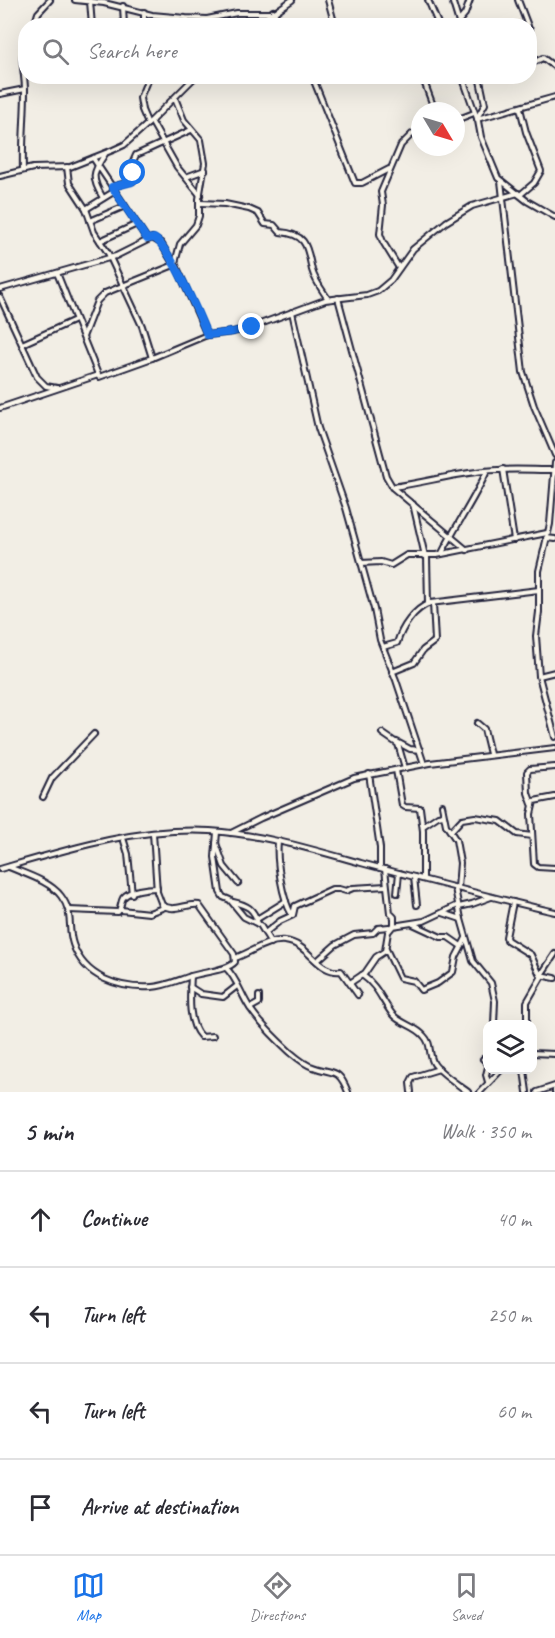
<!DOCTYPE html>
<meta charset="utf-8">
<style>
:root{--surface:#fff;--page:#f2f2f3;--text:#2b2b33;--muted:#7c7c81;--line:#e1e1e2;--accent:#1a73e8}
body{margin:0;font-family:Caveat,sans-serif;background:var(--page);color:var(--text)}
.controls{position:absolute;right:18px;bottom:18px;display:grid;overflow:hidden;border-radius:12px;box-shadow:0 6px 24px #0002}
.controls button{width:54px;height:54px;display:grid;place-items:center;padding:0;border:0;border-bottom:2px solid var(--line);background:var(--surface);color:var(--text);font:30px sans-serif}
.compass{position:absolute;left:411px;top:102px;width:54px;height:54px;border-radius:50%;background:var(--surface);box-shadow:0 6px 24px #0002;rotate:128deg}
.stop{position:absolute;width:18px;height:18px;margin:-14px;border:4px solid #1a73e8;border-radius:50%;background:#fff}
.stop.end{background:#1a73e8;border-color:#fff;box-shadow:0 2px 6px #0008}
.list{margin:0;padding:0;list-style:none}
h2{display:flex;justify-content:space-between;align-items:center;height:78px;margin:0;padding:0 24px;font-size:26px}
h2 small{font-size:20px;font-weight:400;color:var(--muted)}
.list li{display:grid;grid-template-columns:39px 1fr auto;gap:18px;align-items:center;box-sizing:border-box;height:96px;padding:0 24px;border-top:2px solid var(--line)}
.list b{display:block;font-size:22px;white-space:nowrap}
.list em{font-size:20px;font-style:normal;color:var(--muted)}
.icon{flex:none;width:33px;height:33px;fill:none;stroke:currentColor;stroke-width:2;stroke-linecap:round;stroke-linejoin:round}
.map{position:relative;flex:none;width:555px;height:1092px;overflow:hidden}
.search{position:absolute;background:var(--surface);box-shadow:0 6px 24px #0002;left:18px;right:18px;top:18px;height:66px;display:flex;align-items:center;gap:15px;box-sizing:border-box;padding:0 21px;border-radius:24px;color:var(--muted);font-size:22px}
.sheet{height:462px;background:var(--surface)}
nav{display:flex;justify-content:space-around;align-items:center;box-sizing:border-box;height:84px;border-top:2px solid var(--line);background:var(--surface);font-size:16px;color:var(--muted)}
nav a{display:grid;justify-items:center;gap:3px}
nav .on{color:var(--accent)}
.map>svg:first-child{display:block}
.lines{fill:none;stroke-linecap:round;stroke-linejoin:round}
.minor-casing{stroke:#22223b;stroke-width:8}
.minor{stroke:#fbf7ec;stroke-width:4}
.route{stroke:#1a73e8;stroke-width:8}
</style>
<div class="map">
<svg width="555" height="1092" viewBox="0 0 555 1092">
<rect width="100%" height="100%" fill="#f2eee5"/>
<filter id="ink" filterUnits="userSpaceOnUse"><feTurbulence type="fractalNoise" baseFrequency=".0167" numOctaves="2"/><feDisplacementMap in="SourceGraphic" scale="12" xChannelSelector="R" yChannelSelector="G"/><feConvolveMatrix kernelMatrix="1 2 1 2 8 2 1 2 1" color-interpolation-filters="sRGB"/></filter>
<g filter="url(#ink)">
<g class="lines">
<defs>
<g id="minor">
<polyline points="75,0 104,3 152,15 186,18 207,19 237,13 271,13"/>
<polyline points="328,0 335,26"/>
<polyline points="428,0 439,26"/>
<polyline points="452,0 460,26"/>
<polyline points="518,0 528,26"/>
<polyline points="90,1 92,26"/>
<polyline points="123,6 124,26"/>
<polyline points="273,11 282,26"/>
<polyline points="459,21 465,14 470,0"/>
<polyline points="34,26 38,13 50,0"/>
<polyline points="144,26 144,12"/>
<polyline points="255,26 292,0"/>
<polyline points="323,26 335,24"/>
<polyline points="431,26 437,22"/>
<polyline points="530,30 530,33"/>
<polyline points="530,64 543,58 555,67"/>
<polyline points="312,76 355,183 362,183 389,169"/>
<polyline points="422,76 435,111"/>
<polyline points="462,76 478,121 481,137 498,178 527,201 555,217"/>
<polyline points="0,94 25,89"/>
<polyline points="175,98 184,120 201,140 205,163 199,199 199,216 196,225 180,244 175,263 207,335"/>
<polyline points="477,118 485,104 479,76"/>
<polyline points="477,119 555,97"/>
<polyline points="456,120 474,113"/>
<polyline points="151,121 177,167 200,195"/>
<polyline points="148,124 142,110 140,98 149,76"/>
<polyline points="93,158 147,239"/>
<polyline points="67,167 69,183 86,209 94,232 108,253 142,326 152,358"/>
<path d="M23,170c-1,-27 2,-54 2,-80 0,-16 -6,-33 1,-47"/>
<polyline points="0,176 33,168 70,167 113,150 124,145 151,121 196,76"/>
<polyline points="186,177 205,170"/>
<polyline points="501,181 523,372 534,406 555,455"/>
<polyline points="112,187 133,181 132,164 136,155 191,130"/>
<polyline points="520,195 534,183 541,171 526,132 520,108"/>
<path d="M103,198c-12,-20 -11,-25 2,-44"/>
<path d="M200,203l25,1 24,5 9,4 7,11 9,1 6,7c28,2 27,16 32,38 3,11 10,20 16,29"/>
<polyline points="86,209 115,191"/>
<polyline points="90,221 125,206"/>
<polyline points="100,241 137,224"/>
<polyline points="399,268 383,242 380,234 383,205 381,192 401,145 412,134 420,131"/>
<polyline points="57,273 99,377 152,358 207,335 233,332 252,327 325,300 367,295 378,291 391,280 413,249 446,222 472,206 518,193"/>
<polyline points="0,289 116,256 152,238 161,243 174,265"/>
<polyline points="0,297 37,377 46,386 57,388"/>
<polyline points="338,298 386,476 393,488 467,550"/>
<polyline points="292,312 318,428 346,508 374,609 380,640 396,680 424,764"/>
<polyline points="83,337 97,301 105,293 174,265"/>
<polyline points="22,344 75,320"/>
<polyline points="0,408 98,375"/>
<polyline points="555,463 550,524 539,571 539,612 536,636 539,676 555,737"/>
<polyline points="503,469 514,540"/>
<path d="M392,487c31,-4 61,-13 92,-16 23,-3 46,-1 70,-1"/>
<polyline points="413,504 425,556"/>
<polyline points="546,538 555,539"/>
<path d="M442,553c14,-28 32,-53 45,-82"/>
<polyline points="427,556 428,604"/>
<polyline points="361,563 381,562 391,565 407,555 437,555 547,533"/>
<path d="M383,647l14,-4c5,-16 17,-34 33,-40l109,-13"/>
<polyline points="392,672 414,663 423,650 435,641 433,603"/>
<polyline points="539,676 555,672"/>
<polyline points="477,723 484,729 490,754"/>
<polyline points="382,733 398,744 405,768"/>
<polyline points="397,742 410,749 420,750"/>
<polyline points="396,770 402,805 405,807 420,808 423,831 423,879"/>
<polyline points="369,774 380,848 380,868"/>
<polyline points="43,797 52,778 94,734"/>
<polyline points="555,797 534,801 531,814 534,864 538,867 555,868"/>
<polyline points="532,804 528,793 527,772 530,769 555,767"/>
<polyline points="442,805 446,825 456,840 460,863 458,888"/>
<polyline points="423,826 438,816 443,815"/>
<polyline points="451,831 462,819 475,817 500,821 517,834 532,836"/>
<polyline points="217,832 215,857 220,892 223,897 230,900 244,917 260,925 271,943"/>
<polyline points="231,833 261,818 354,778 430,763 555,748"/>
<polyline points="123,838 128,854 132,894"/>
<path d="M278,841c-2,19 4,58 14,74"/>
<polyline points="216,843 224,866 238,883"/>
<path d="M9,867c16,7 41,14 52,29 13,17 6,30 12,48 11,34 47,45 79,43 13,-1 24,-6 36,-10 13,-5 39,-6 47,-15l-1,-8 -35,-49c-13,-2 -25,8 -37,0l-5,-13 -4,-59"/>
<path d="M0,869c68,-20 138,-42 210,-38 51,3 101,18 151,32 64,17 129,34 194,49"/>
<polyline points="385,869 390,913 394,917 394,925"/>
<polyline points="414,877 417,905"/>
<polyline points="455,888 461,919 473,961 491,983 495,1001 494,1024"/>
<polyline points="397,893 399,873"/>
<path d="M233,902c14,3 21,6 25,22"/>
<polyline points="513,902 506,937 507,940 531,955 540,975 555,978"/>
<polyline points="459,907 472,904 491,897"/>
<path d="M69,910l49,2c4,-5 2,-9 5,-14 6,-8 25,-10 34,-10"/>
<polyline points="121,910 149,913 165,907"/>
<polyline points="443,913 461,919"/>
<polyline points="257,919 286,901"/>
<polyline points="413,924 441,937 448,937 461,946"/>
<polyline points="265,933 280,921 293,915 295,906 332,889 339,889 346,891 353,888 386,886"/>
<polyline points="386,949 400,978 414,981 421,990 438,983 453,972 456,957 466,938"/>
<path d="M235,958c15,-5 33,-19 50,-17 25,3 32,33 56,30l17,24"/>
<polyline points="317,961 335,945 354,935 373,933 378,928 389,927"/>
<path d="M226,968c11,10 15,27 24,40 10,16 26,31 40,44 7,6 15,13 23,15 21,8 25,0 35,25"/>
<path d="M362,975c16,11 20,26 31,40 8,9 23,11 31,21 8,8 4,16 9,26 4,9 26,23 35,30"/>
<polyline points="541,975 555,954"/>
<path d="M191,976c-1,18 -4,47 10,61l12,-1"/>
<polyline points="350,983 365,973 376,957 385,951 388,932 393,926 424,921 458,905"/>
<polyline points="190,987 201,994 223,997 237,986"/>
<polyline points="250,1008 259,1003 259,996"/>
<polyline points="527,1024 527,1002 542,976"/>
<polyline points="532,1053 555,1054"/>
<polyline points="483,1059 488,1064"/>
<polyline points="488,1067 486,1075 488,1082"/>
<polyline points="524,1070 527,1092"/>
<polyline points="411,1092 410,1083 413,1077 439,1069"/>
<polyline points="480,1092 501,1070"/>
<polyline points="537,1092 555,1086"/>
<polyline points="555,1092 555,1090"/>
</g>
</defs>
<use href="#minor" class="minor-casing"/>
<use href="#minor" class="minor"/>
</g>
</g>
<g class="lines" filter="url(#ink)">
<path class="route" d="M133,173l1,5 -2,4 -20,5 35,52 7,-1c16,9 46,78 53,97l26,-3 19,-5"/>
</g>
</svg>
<div class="controls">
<button><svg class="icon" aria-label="layers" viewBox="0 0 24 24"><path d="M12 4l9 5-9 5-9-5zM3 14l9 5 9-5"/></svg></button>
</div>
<svg class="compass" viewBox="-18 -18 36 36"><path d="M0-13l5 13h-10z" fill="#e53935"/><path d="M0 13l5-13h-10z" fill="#7c7c81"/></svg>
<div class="stop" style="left:133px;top:173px"></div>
<div class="stop end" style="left:252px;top:327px"></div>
<div class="search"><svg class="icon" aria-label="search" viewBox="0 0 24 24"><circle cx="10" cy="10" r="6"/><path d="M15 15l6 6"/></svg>Search here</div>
</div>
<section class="sheet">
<h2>5 min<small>Walk · 350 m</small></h2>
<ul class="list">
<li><svg class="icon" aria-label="ahead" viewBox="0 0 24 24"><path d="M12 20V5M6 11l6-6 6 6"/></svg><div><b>Continue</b></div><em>40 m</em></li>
<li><svg class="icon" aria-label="left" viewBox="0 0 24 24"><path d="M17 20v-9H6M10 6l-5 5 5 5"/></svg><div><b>Turn left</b></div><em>250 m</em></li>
<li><svg class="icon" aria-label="left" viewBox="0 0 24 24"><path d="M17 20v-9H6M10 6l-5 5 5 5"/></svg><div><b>Turn left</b></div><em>60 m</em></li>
<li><svg class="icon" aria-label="arrive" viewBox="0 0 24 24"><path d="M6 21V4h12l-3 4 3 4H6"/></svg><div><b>Arrive at destination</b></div></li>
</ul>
</section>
<nav>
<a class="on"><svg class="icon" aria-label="map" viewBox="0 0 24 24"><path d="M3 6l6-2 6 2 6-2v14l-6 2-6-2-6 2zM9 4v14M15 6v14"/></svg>Map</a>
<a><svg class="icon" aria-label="directions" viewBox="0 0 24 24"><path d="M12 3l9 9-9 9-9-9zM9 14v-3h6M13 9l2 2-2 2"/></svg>Directions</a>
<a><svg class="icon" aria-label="saved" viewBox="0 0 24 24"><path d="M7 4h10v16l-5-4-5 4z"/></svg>Saved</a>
</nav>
